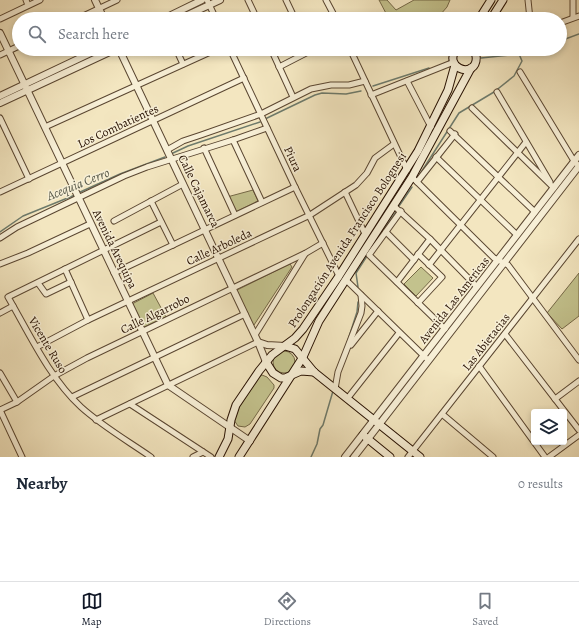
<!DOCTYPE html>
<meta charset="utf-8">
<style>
:root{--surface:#fff;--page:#f6f6f7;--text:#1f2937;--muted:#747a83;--line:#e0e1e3;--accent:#111827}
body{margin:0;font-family:Alegreya,serif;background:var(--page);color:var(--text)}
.controls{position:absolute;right:12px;bottom:12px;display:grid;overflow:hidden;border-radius:4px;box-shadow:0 2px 6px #0003}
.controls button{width:36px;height:36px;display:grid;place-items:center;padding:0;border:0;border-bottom:1px solid var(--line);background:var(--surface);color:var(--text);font:20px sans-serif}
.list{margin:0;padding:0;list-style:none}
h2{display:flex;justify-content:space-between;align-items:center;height:52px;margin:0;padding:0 16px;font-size:17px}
h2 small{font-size:13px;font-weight:400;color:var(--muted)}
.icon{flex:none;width:22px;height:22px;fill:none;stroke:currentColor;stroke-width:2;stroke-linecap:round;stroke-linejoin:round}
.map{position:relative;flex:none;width:579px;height:457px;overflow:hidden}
.search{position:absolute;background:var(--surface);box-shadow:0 2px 6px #0003;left:12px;right:12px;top:12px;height:44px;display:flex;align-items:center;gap:10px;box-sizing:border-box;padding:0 14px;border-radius:22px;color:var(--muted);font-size:15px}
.sheet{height:124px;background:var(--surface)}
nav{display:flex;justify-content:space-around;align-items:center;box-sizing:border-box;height:56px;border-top:1px solid var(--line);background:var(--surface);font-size:11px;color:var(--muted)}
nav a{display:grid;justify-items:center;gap:2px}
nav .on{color:var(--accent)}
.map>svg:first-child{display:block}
.green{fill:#c3c28d;stroke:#756947}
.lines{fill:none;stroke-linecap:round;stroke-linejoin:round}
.stream{stroke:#6d7a6b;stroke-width:1.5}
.minor-casing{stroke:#5a4631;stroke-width:7}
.tertiary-casing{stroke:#5a4631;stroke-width:8}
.secondary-casing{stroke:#271001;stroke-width:9}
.minor{stroke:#f7efd6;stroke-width:5}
.tertiary{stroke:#f7efd6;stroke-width:6}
.secondary{stroke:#f7efd6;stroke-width:7}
.labels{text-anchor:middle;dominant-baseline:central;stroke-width:3;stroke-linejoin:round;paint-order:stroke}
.street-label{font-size:12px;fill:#271001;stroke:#f7efd6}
.water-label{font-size:13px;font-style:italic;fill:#555647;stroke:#f7efd6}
</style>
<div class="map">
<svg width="579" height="457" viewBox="0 0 579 457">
<rect width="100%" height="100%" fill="#f3e6c0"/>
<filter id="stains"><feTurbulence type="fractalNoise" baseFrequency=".005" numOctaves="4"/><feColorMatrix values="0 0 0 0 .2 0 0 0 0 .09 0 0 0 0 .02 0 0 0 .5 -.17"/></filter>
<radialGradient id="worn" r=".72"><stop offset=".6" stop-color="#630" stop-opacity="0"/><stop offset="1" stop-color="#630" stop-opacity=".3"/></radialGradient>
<g class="green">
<polygon points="379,0 387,0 396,10 414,0 450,0 447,7 440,15 434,19 389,19"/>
<polygon points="253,190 258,201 235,212 227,197"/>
<polygon points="290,264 292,267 254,325 252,324 237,292 237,290"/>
<polygon points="421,267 433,278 416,296 404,284"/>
<polygon points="579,273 579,316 562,329 547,313"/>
<polygon points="153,293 166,317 142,328 130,305"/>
<circle cx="284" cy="362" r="11"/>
<polygon points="262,375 267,377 274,385 274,388 250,424 245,427 238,426 234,420 234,415 259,377"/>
</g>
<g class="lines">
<g class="stream">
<polyline points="560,41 579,34"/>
<polyline points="481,58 519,54 535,49"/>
<polyline points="373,86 429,68"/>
<polyline points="265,119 315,95 322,93 346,94 361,91"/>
<polyline points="173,153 188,146 260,122"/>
<polyline points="420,174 459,113 494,92 514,76 522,61 519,54"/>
<polyline points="78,193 120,174 165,157"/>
<polyline points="399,206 412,187"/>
<polyline points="0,232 23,216 75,195"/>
<polyline points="375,242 396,212"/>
<polyline points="358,287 356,273 367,256"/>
<polyline points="347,343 357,312 358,302"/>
<polyline points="311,457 317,444 320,429 323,425 333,391"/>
</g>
<defs>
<g id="minor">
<polyline points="26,0 28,5"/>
<polyline points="207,0 216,19"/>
<polyline points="248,0 257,19"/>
<polyline points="286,0 295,19"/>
<polyline points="326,0 336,19"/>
<polyline points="528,0 530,19"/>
<polyline points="573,17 573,0"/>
<polyline points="0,19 40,0"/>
<polyline points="77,19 117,0"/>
<polyline points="560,23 579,16"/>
<polyline points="176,49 183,64"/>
<polyline points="230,49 295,187 339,276"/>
<polyline points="271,49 293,97"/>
<polyline points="350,49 407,170"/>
<polyline points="476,54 492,49"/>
<polyline points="0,55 19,46"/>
<polyline points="279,67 314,49"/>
<polyline points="520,72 574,161 579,166"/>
<polyline points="407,81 431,127"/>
<polyline points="497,92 550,182"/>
<polyline points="371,95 454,62"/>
<polyline points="472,108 554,188"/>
<polyline points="0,118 29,179"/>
<polyline points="45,127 217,49"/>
<polyline points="450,131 535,212"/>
<polyline points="233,140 262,202"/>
<polyline points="204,148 235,215"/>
<polyline points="167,150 183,141 201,135 261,114 311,89 331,85 349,85 365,81"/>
<polyline points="436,157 517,235"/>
<polyline points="412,177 494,258 508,265 579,360"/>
<polyline points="417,182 455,134"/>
<polyline points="0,192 244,78"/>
<polyline points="345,192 365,234"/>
<polyline points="151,201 173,245"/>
<polyline points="394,206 430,239 477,287"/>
<polyline points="401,211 369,255 445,329"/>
<polyline points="114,221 183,184"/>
<polyline points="386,232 414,260"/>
<polyline points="0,238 17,227 124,176 147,167 233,140 267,128"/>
<polyline points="0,264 28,253 90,224"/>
<polyline points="429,265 526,142"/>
<polyline points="65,269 88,320"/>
<polyline points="114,273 295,187"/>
<polyline points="346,280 426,358"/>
<polyline points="397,282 430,239"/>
<polyline points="38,283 46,294 71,282"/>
<polyline points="418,303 442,277 418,254"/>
<polyline points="0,313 13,306"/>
<polyline points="505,334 579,430"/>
<polyline points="255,335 305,254"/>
<polyline points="351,345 378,311"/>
<polyline points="37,347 88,320 310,215 356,185 367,173 375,158 394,144"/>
<polyline points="479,366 545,457"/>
<polyline points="0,373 17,402"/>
<polyline points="335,389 338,372 361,313 362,306 361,295"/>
<polyline points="72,397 245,314"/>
<polyline points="347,399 399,333"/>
<polyline points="555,399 579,381"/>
<polyline points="130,404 211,457"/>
<polyline points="0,410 17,402 54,376 87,358 306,253 323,243"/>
<polyline points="0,410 22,457"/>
<polyline points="442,414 493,457"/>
<polyline points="96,420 258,342"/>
<path d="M151,457c-23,-16 -49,-31 -70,-50 -32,-30 -51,-72 -73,-110l153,-75"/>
<polyline points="193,457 203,452"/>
<polyline points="408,457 579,239"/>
<polyline points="549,457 579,435"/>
</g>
<g id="tertiary">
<polyline points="95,0 104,19"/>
<polyline points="163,19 202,0"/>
<polyline points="179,19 220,0"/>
<polyline points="0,33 168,385 250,441"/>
<polyline points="119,49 258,342 266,362"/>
<polyline points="0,96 99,49"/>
<polyline points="0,103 116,49"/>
<polyline points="258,342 267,345 285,346"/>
<polyline points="345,457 579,155"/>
<polyline points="354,457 579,166"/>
</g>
<g id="secondary">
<polyline points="479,19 491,0"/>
<polyline points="491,19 503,0"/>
<path d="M457,49c-15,17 15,30 19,12 1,-5 -1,-9 -4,-12"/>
<polyline points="285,346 295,349 314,372 420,457"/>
<polyline points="266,362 273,373 281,378 285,378 301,371 314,372"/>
<polyline points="363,435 390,457"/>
<polyline points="219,457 228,439 231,420 236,405 259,371 272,355 295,338 303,329 339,276 418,151 448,90 455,65"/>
<polyline points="239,457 303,357 319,321 412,177 471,68"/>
</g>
</defs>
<use href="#minor" class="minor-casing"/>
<use href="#tertiary" class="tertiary-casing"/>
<use href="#secondary" class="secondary-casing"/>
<use href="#minor" class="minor"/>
<use href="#tertiary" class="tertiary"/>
<use href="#secondary" class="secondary"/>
</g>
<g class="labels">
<g class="street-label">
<text transform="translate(118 126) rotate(-25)">Los Combatientes</text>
<text transform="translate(293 159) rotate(65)">Piura</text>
<text transform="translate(199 191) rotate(64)">Calle Cajamarca</text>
<text transform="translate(347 240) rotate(-57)">Prolongación Avenida Francisco Bolognesi</text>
<text transform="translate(219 247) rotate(-25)">Calle Arboleda</text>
<text transform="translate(115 249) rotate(64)">Avenida Arequipa</text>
<text transform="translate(454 300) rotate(-52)">Avenida Las Americas</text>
<text transform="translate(155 314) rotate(-26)">Calle Algarrobo</text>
<text transform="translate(486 342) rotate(-52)">Las Abietacias</text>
<text transform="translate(48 345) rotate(59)">Vicente Ruso</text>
</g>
<g class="water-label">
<text transform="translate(78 184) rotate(-22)">Acequia Cerro</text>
</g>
</g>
<rect width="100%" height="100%" filter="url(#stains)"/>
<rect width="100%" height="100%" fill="url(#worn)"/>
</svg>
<div class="controls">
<button><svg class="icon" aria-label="layers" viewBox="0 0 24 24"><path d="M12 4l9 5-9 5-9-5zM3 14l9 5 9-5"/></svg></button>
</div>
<div class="search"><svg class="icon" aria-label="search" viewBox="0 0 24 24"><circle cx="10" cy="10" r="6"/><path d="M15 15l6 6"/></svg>Search here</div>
</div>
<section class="sheet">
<h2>Nearby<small>0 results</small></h2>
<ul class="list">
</ul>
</section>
<nav>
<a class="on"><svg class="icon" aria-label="map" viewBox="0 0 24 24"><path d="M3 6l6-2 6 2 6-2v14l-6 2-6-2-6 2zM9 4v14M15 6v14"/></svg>Map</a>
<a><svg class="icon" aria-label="directions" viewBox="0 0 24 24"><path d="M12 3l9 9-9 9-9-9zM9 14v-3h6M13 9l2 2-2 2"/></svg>Directions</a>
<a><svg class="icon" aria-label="saved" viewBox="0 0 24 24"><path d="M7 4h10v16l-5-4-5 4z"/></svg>Saved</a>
</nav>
